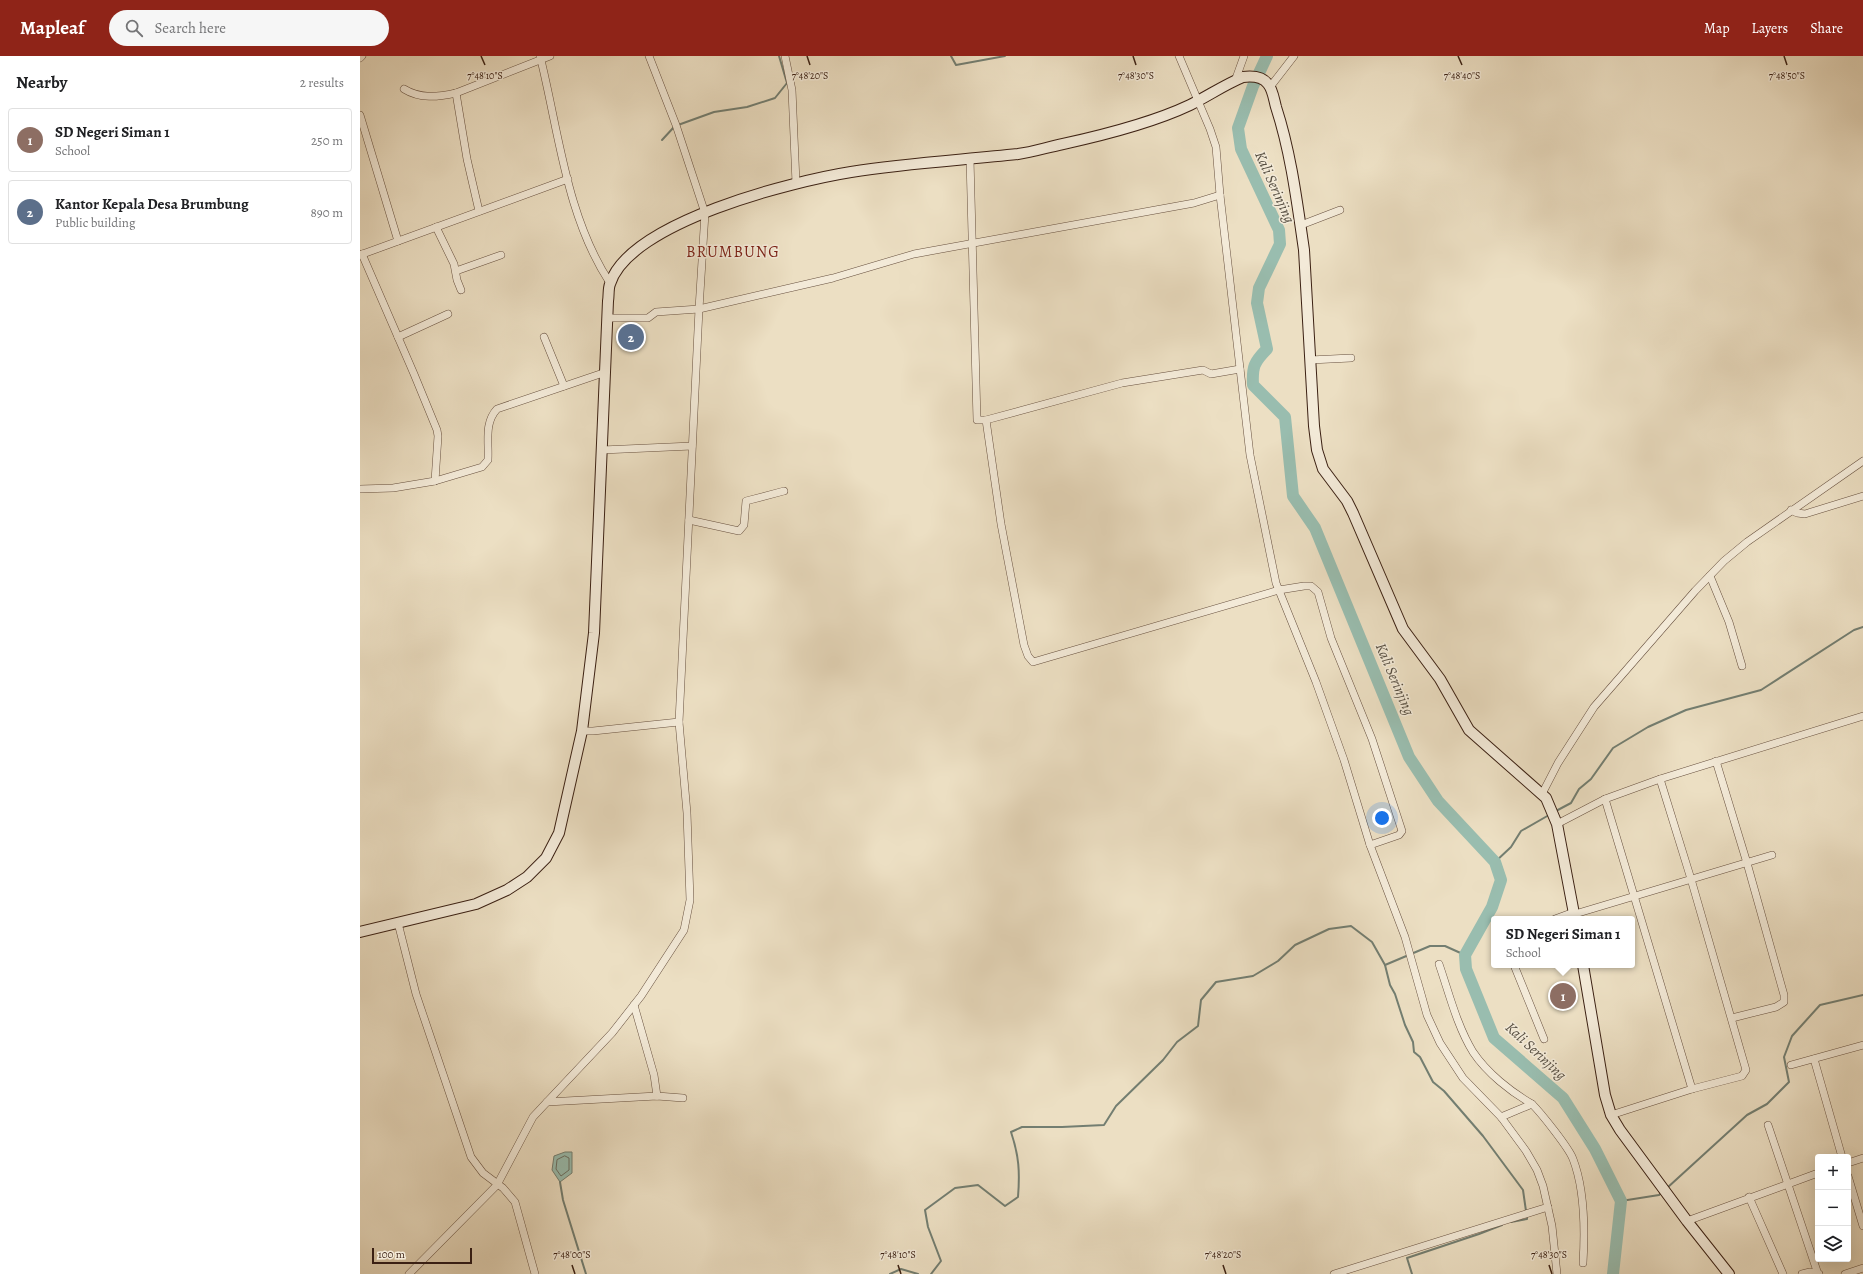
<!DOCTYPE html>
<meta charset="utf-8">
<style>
:root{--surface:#fff;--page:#f6f6f6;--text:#202124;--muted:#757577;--line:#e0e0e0;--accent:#8f2418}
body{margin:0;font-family:Alegreya,serif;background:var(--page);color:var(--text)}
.controls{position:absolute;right:12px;bottom:12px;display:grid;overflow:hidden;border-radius:4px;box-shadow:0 4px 16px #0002}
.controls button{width:36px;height:36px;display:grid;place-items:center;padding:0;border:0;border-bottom:1px solid var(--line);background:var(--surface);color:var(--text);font:20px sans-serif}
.scale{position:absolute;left:12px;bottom:10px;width:100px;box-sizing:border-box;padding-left:4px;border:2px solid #3b2013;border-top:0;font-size:11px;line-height:14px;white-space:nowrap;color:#3b2013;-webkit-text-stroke:3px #f3ead8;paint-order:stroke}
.you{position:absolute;left:1022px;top:762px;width:14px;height:14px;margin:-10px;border:3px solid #fff;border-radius:50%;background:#1a73e8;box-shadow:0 0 0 6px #1a73e833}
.badge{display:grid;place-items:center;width:26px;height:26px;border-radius:50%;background:var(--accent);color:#fff;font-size:13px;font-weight:700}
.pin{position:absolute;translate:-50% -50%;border:2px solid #fff;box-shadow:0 1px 4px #0006}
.popup{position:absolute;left:1131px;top:860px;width:144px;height:52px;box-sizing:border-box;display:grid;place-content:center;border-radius:4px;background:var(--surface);filter:drop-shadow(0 1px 3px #0005);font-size:13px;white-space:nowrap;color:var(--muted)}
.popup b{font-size:15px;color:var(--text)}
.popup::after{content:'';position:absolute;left:50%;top:100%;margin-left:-8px;border:8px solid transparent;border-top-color:var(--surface)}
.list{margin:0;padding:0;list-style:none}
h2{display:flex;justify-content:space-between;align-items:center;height:52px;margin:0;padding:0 16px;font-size:17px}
h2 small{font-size:13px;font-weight:400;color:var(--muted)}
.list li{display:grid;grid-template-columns:26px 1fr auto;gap:12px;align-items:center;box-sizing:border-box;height:64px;margin:0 8px 8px;padding:0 8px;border:1px solid var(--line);border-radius:4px}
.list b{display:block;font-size:15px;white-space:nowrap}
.list p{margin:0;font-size:13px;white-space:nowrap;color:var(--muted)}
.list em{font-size:13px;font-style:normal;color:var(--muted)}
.icon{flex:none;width:22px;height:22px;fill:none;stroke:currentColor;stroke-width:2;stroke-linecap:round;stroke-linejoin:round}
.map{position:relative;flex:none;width:1503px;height:1218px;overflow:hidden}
header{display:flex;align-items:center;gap:24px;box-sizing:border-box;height:56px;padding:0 20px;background:var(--accent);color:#fff}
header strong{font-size:19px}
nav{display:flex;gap:22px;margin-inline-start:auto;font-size:14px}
.search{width:280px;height:36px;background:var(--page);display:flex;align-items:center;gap:10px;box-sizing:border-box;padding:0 14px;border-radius:22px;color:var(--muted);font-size:15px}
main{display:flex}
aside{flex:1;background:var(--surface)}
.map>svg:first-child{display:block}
.water{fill:#99bdaf;stroke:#737e71}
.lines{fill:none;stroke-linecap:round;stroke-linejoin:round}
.shore{stroke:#6a6e61;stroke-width:1}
.stream{stroke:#737e71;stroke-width:2}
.river{stroke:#99bdaf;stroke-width:12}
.street-casing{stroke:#67503f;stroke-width:8}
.secondary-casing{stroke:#3b2013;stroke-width:12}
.street{stroke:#f3ead8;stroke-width:7}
.secondary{stroke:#f3ead8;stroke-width:10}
.ticks{fill:none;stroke:#3b2013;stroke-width:1.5}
.labels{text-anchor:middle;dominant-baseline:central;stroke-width:3;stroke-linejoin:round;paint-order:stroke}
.water-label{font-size:15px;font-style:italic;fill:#574f42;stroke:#f3ead8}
.quarter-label{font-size:16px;letter-spacing:1px;fill:#7a1f14;stroke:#f3ead8}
.ticks-label{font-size:10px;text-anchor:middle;fill:#3b2013;stroke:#f3ead8;stroke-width:3;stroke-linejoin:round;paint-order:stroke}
</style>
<header>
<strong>Mapleaf</strong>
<div class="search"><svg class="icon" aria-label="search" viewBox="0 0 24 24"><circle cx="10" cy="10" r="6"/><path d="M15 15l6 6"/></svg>Search here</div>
<nav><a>Map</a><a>Layers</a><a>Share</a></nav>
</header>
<main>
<aside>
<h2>Nearby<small>2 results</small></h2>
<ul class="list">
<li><span class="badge" style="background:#8d6e63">1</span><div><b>SD Negeri Siman 1</b><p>School</p></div><em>250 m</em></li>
<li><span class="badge" style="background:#5c6f8a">2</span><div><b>Kantor Kepala Desa Brumbung</b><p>Public building</p></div><em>890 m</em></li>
</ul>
</aside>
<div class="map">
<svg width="1503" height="1218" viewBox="0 0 1503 1218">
<rect width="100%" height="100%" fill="#ecdfc3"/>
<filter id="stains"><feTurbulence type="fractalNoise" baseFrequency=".005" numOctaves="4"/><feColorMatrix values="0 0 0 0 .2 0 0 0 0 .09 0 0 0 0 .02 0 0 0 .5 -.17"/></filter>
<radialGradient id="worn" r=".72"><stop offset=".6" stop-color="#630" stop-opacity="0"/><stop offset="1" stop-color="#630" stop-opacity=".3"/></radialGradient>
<polygon class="water" points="205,1096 212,1096 212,1117 200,1126 192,1114 194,1100"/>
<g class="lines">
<polygon class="shore" points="205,1100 209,1102 209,1114 201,1120 196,1113 197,1104"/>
<g class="stream">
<polyline points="591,0 596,9 645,0"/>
<polyline points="318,69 354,56 387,51 415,42 427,27 419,0"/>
<polyline points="302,84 314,71"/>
<polyline points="1194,756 1211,747 1219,733 1231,723 1253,692 1288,671 1326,654 1401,634 1494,574 1503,571"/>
<polyline points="1135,806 1151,791 1161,775 1189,759"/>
<polyline points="1025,909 1030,929 1035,938 1045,969 1053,986 1054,996 1060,1001 1073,1026 1084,1035 1123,1080 1163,1134 1166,1155"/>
<polyline points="200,1126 203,1144 226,1218"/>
<polyline points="1307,1132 1387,1059 1407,1048 1429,1026 1424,1001 1432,980 1460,949 1503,939"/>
<polyline points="1261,1145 1299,1139 1302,1136"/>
<polyline points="1151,1166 1167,1163 1167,1159"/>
<polyline points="530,1218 541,1213 558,1218"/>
<path d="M571,1218l10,-13 -13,-34 -3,-17 30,-22 23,-3 27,21 13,-9c2,-25 1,-41 -7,-65l11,-5h40l42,-2 12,-19 47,-46 14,-18 21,-16 3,-26 15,-18 37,-6 25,-15 17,-16 34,-16 22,-3 21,16 13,23 45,-19h15l20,9"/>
<polyline points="1052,1218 1047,1202 1119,1178 1142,1169"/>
</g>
<path class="river" d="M907,0l-14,30 -15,42 3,21 38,81 1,14 -21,44 -2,15 10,46c-13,13 -15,18 -14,36l32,32 8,79 22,32 94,229 29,44 57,61 6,18 -9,27 -27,48 1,14 28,69 69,60 32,51 26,52 -8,73"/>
<defs>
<g id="street">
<path d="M180,0c19,76 26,160 70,227"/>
<polyline points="425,0 432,34 436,127"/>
<polyline points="819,0 850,73 856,91 860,139 890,399 916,527 956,626 984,704 1010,789 1045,881 1067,959 1080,987 1103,1022 1141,1061 1166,1095 1177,1114 1183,1130 1192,1170 1197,1218"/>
<polyline points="0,2 2,0"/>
<polyline points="875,25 884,0"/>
<polyline points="910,31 934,0"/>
<path d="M44,33c16,10 34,8 52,4l94,-37"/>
<polyline points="96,37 107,103 119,155"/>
<polyline points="0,59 38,185"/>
<polyline points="610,103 617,364 626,364 762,327 843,314 851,318 880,313"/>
<polyline points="941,169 980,154"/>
<polyline points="76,171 94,208 97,224 101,234"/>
<polyline points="0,199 208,123"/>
<polyline points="96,215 141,199"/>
<polyline points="247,262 288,262 296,256 339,253 473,222 554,198 834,147 860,139"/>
<polyline points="38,281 88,258"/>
<polyline points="184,281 204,330"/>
<polyline points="950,304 991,302"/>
<polyline points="626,364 641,468 664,589 668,600 673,606 919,534 944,530 951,530 958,536 971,582 1012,683 1042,775 1039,779 1010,789"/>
<polyline points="242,394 332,390"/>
<path d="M75,425l47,-14 6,-7c1,-18 -4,-37 9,-51l109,-37"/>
<polyline points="0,433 33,432 75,425 78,380 77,374 54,318 2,198"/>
<polyline points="1431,454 1437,457 1445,458 1503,440"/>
<polyline points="329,464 379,475 384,469 386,445 424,435"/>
<polyline points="1350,520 1369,566 1382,610"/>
<polyline points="222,675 233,675 319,666"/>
<polyline points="1356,705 1387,807 1424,939 1424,946 1416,951 1372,962"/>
<polyline points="1182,738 1198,707 1234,651 1335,535 1364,505 1387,486 1503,405"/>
<polyline points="1245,743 1332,1033"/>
<polyline points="1197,768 1245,743 1300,723 1503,660"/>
<polyline points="1215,858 1412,799"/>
<polyline points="1195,863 1214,856"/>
<polyline points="38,867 56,938 111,1101 123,1117 143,1132 155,1146 175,1218"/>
<path d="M1079,908c10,29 18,62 34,88 14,21 38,40 59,52"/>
<polyline points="1154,909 1184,983"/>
<polyline points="274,949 294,1019 297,1040"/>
<polyline points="1454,1003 1482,1101"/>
<polyline points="1431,1009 1503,989"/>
<polyline points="187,1046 252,977 281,940 324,874 330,844 327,757 319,666 339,253 345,157 316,69 289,0"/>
<polyline points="1251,1059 1332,1033 1382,1020 1386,1014 1331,823 1300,723"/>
<path d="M1141,1061l31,-13c9,9 37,44 41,55 12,31 12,71 10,104"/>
<polyline points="1408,1069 1458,1218"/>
<polyline points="1488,1107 1503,1102"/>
<polyline points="1488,1120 1503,1170"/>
<polyline points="1389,1141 1423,1218"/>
<polyline points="1327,1165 1458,1117"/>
<polyline points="49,1218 137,1129 173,1061 187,1046 297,1040 323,1042"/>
<polyline points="974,1218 1188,1151"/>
<polyline points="1442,1218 1450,1216 1459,1218"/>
<polyline points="1485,1218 1503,1212"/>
</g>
<g id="secondary">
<path d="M0,876l116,-28 31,-14 20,-13 19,-19 13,-25 23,-102 12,-98 14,-332c1,-5 0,-12 2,-17 19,-62 184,-103 241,-112 55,-9 112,-12 167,-18 15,-2 30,-7 45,-10 41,-9 89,-21 127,-39 18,-9 34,-20 53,-28 8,-1 19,-1 25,7 5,6 6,16 8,23 15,46 21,95 28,143l10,176 3,24 6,19 24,32 6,12 50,116 37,50 29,51 77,68 11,26 18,95"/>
<polyline points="1223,909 1245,1039 1251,1059 1260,1074 1327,1165 1369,1218"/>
</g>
</defs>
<use href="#street" class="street-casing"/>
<use href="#secondary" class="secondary-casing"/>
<use href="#street" class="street"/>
<use href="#secondary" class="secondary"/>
</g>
<path class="ticks" d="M121,0l4,9M447,0l3,9M773,0l3,9M1098,0l4,9M1424,0l3,9M212,1209l3,9M538,1209l3,9M863,1209l3,9M1189,1209l3,9"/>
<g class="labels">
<g class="water-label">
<text transform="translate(915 131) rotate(66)">Kali Serinjing</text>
<text transform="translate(1035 623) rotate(67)">Kali Serinjing</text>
<text transform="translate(1176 995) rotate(43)">Kali Serinjing</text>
</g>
<g class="quarter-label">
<text x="373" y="196">BRUMBUNG</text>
</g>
</g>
<g class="ticks-label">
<text x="125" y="23">7°48'10"S</text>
<text x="450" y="23">7°48'20"S</text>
<text x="776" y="23">7°48'30"S</text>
<text x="1102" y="23">7°48'40"S</text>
<text x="1427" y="23">7°48'50"S</text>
<text x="212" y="1202">7°48'00"S</text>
<text x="538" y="1202">7°48'10"S</text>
<text x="863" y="1202">7°48'20"S</text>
<text x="1189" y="1202">7°48'30"S</text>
</g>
<rect width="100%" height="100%" filter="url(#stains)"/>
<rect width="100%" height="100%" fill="url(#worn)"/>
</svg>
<div class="controls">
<button>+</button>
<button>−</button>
<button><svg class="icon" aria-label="layers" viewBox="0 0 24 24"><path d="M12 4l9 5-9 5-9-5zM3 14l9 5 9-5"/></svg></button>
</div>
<div class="scale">100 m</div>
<div class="you"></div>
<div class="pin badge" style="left:1203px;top:940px;background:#8d6e63">1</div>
<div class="popup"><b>SD Negeri Siman 1</b>School</div>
<div class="pin badge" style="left:271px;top:281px;background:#5c6f8a">2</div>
</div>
</main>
